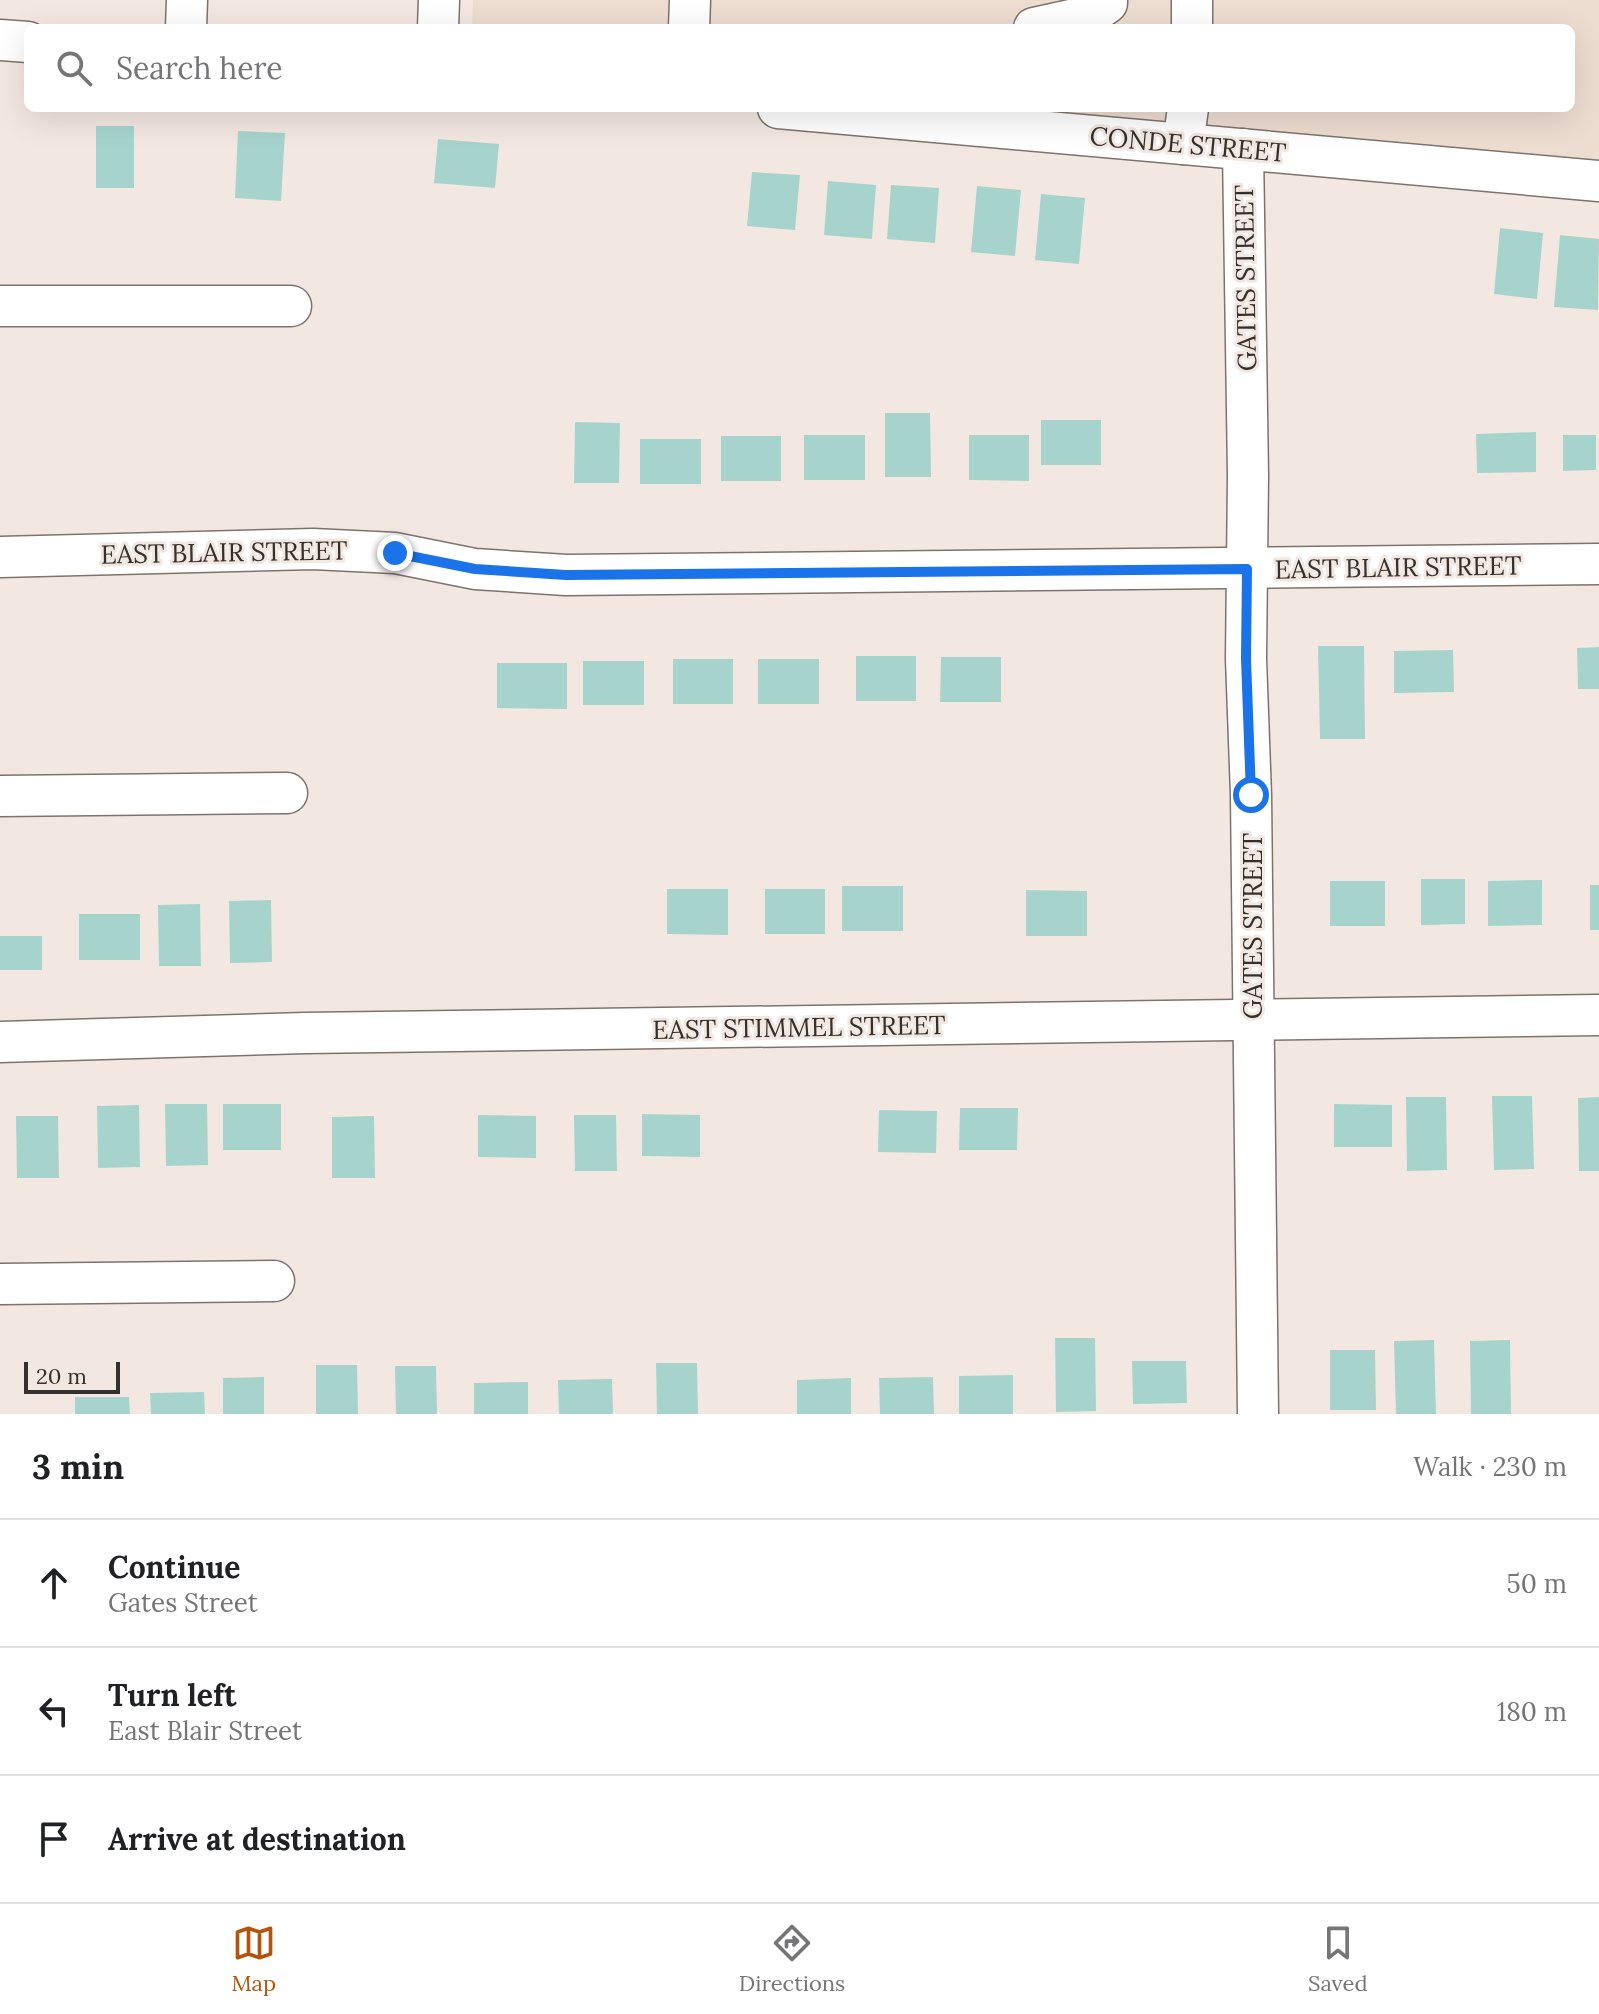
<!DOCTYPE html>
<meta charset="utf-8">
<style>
:root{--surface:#fff;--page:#f6f6f6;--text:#202124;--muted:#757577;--line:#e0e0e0;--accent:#b45309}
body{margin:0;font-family:Lora,serif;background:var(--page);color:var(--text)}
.scale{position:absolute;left:24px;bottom:20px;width:96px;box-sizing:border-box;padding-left:8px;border:4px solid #34302d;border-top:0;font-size:22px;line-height:28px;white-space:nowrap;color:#34302d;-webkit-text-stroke:6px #f3e8e1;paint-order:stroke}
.stop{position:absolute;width:24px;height:24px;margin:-18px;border:6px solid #1a73e8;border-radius:50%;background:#fff}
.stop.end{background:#1a73e8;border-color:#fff;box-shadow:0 2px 8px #0008}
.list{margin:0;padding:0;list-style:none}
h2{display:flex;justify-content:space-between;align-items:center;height:104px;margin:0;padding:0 32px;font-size:34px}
h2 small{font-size:26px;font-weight:400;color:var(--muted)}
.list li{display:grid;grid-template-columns:52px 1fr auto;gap:24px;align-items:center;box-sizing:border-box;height:128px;padding:0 32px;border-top:2px solid var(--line)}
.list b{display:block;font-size:30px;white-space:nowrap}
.list p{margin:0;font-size:26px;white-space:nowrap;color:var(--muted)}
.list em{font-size:26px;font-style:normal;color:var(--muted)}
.icon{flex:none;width:44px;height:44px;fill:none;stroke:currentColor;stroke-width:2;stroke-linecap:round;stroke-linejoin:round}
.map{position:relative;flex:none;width:1599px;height:1414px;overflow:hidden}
.search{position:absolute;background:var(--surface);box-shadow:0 8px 32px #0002;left:24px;right:24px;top:24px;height:88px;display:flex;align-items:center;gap:20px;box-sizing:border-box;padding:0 28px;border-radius:12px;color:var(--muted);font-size:30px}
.sheet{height:488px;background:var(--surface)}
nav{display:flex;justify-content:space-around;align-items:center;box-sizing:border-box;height:112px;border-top:2px solid var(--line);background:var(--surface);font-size:22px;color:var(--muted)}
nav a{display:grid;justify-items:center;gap:4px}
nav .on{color:var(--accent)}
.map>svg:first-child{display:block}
.built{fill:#eddcd0}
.building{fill:#a6d4cc}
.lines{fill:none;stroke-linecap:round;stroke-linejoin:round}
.minor-casing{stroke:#7d736d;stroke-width:43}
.minor{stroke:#fff;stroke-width:40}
.route{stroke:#1a73e8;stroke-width:10}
.labels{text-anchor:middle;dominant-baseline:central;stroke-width:6;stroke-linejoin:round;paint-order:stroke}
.street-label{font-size:26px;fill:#34302d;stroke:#f3e8e1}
</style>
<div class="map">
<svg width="1599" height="1414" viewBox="0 0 1599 1414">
<rect width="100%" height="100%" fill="#f3e8e1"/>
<polygon class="built" points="473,0 1599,0 1599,160 945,108 1571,108 1571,28 472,28"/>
<g class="building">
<rect x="96" y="126" width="38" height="62"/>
<polygon points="238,131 285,133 281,201 235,198"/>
<polygon points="438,139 499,144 495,188 434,183"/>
<polygon points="752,172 800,175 795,230 747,226"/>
<polygon points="828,181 876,185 872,239 824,235"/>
<polygon points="891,185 939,188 935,243 887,239"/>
<polygon points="977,186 1021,190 1015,256 971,252"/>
<polygon points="1041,194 1085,198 1079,264 1035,260"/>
<polygon points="1500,228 1543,233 1537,299 1494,294"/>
<polygon points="1560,235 1599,239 1598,310 1554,307"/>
<polygon points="885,413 930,413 931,477 885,477"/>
<rect x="1041" y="420" width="60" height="45"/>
<polygon points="575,422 620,423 619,483 574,483"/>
<polygon points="1536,432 1536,472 1477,473 1476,434"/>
<rect x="804" y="435" width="61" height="45"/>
<polygon points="969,435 1029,435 1029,481 969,480"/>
<polygon points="1563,435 1596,435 1596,470 1563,471"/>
<rect x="721" y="436" width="60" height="45"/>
<rect x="640" y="439" width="61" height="45"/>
<polygon points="1318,646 1364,646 1365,739 1320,739"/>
<polygon points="1599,647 1599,689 1578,689 1577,648"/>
<polygon points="1453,650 1454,692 1394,693 1394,651"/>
<rect x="856" y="656" width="60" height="45"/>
<polygon points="941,657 1001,657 1001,702 940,702"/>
<rect x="673" y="659" width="60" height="45"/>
<rect x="758" y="659" width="61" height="45"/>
<rect x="583" y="661" width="61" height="44"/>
<polygon points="497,663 567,663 567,709 497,708"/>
<polygon points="1421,879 1465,879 1465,924 1421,925"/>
<polygon points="1542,880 1542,925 1488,926 1488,881"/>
<rect x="1330" y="881" width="55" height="45"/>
<rect x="1590" y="885" width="9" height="45"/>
<rect x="842" y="886" width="61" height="45"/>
<polygon points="667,889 728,889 728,935 667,934"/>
<rect x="765" y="889" width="60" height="45"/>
<polygon points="1026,890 1087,891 1087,936 1026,936"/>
<polygon points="271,900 272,962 230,963 229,901"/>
<polygon points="200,904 201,966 159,966 158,905"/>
<rect x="79" y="914" width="61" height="46"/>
<rect x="0" y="936" width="42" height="34"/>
<polygon points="1492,1096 1532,1096 1534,1169 1494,1170"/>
<polygon points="1406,1097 1446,1097 1447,1170 1407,1171"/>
<polygon points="1599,1097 1599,1171 1579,1171 1578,1098"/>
<polygon points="165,1104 207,1104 208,1165 166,1166"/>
<rect x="223" y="1104" width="58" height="46"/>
<polygon points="1334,1104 1392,1105 1392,1147 1334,1147"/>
<polygon points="139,1105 140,1167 98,1168 97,1106"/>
<polygon points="960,1108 1018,1108 1017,1150 959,1150"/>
<polygon points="879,1110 937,1111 936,1153 878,1152"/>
<polygon points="642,1114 700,1115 700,1157 642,1156"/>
<polygon points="478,1115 536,1116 536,1158 478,1157"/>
<polygon points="574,1115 616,1115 617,1171 575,1171"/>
<polygon points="16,1116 58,1116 59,1178 17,1178"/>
<polygon points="374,1116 375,1178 332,1178 332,1117"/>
<polygon points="1055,1338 1095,1338 1096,1411 1056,1412"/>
<polygon points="1434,1340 1436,1414 1396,1414 1394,1341"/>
<polygon points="1510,1340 1511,1414 1471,1414 1470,1341"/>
<polygon points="1330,1350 1375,1350 1376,1410 1330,1410"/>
<polygon points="1132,1361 1186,1361 1187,1403 1133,1404"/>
<polygon points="656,1363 697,1363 698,1414 657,1414"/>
<polygon points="316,1365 357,1365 358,1414 316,1414"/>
<polygon points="395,1366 436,1366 437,1414 396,1414"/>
<polygon points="1013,1375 1013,1414 959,1414 959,1376"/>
<polygon points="264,1377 264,1414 223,1414 223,1378"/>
<polygon points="933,1377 934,1414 880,1414 879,1378"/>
<polygon points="851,1378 851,1414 797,1414 797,1380"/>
<polygon points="612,1379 613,1414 559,1414 558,1380"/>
<polygon points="528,1382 528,1414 474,1414 474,1383"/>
<polygon points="204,1392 205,1414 151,1414 150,1393"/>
<polygon points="75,1397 129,1397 130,1414 75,1414"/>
</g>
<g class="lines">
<defs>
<g id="minor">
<polyline points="186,28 187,0"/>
<polyline points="438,28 439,0"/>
<polyline points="689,28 690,0"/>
<polyline points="1034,28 1089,16 1107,3 1107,0"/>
<polyline points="1192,28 1192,0"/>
<polyline points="0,40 28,42"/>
<polyline points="778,108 1599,181"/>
<polyline points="1183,144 1188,108"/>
<polyline points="1243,149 1248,475 1246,659 1251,795 1258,1414"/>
<polyline points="0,306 291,306"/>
<polyline points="0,557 313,549 395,553 475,569 566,575 1599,564"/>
<polyline points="0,796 287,793"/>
<polyline points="0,1042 305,1033 1599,1015"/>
<polyline points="0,1284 274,1281"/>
</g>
</defs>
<use href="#minor" class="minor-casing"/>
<use href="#minor" class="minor"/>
</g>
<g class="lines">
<polyline class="route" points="395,553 475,569 566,575 1247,569 1246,659 1251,795"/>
</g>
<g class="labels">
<g class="street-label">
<text transform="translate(1188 144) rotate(5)">CONDE STREET</text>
<text transform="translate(1245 278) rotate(-91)">GATES STREET</text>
<text transform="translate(224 552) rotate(-1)">EAST BLAIR STREET</text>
<text transform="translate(1398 567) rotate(-1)">EAST BLAIR STREET</text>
<text transform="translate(1252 926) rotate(-90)">GATES STREET</text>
<text transform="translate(799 1027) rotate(-1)">EAST STIMMEL STREET</text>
</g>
</g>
</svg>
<div class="scale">20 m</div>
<div class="stop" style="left:1251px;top:795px"></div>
<div class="stop end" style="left:395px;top:553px"></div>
<div class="search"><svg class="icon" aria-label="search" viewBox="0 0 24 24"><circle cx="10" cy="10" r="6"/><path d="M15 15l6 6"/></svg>Search here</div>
</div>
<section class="sheet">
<h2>3 min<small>Walk · 230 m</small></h2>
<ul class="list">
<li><svg class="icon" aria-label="ahead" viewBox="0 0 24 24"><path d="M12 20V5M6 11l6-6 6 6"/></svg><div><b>Continue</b><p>Gates Street</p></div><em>50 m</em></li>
<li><svg class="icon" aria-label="left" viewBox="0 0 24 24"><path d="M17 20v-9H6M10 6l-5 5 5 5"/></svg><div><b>Turn left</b><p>East Blair Street</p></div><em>180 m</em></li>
<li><svg class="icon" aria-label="arrive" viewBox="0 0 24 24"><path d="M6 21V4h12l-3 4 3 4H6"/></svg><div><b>Arrive at destination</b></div></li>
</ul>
</section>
<nav>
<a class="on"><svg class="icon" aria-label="map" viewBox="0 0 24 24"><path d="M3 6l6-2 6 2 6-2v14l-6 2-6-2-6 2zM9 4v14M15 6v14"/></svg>Map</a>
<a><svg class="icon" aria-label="directions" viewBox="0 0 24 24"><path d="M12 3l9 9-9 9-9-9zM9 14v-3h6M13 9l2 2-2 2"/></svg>Directions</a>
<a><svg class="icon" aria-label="saved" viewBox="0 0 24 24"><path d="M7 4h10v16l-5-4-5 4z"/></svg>Saved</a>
</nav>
